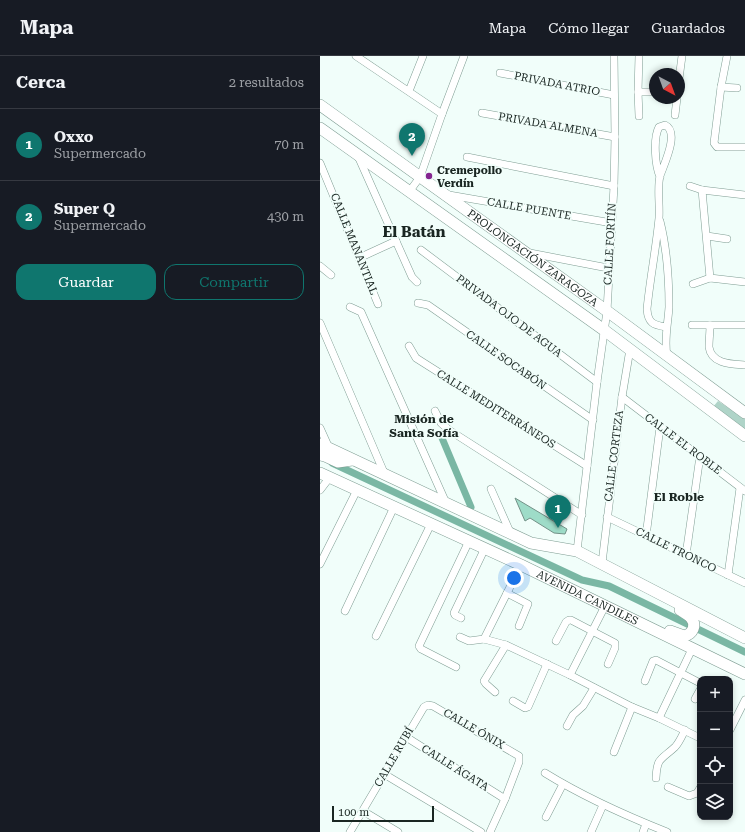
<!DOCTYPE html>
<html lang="es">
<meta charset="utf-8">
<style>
:root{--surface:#171b24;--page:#242831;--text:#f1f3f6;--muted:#9ea1a6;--line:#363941;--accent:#0f766e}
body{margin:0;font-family:"Roboto Serif",serif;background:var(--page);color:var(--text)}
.controls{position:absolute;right:12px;bottom:12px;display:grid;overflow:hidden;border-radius:8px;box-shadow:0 2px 6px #0003}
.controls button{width:36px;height:36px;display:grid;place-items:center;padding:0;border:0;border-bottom:1px solid var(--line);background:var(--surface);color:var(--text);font:20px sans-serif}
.compass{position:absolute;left:329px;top:12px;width:36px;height:36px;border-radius:50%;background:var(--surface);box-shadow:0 2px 6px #0003;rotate:139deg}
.scale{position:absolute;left:12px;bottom:10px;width:102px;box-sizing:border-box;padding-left:4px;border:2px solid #1a2622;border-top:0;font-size:11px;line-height:14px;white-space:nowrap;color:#1a2622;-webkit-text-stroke:3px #f1fefa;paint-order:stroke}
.you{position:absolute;left:194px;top:522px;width:14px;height:14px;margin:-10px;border:3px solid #fff;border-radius:50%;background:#1a73e8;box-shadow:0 0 0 6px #1a73e833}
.badge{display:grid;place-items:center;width:26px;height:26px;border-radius:50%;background:var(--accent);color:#fff;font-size:13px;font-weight:700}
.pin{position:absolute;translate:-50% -33px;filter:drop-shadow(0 1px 2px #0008)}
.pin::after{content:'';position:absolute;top:21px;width:14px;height:12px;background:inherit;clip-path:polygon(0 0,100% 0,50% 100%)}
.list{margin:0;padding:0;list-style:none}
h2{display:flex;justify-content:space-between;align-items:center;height:52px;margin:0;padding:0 16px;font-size:17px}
h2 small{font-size:13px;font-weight:400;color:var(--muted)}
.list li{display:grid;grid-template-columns:26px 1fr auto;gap:12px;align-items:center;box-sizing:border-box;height:72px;padding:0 16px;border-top:1px solid var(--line)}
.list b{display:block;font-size:15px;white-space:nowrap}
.list p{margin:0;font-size:13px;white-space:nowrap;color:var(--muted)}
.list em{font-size:13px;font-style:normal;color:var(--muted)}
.actions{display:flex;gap:8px;padding:12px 16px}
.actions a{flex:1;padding:9px 0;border:1px solid var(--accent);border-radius:12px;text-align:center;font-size:14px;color:var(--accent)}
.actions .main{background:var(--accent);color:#fff}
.icon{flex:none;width:22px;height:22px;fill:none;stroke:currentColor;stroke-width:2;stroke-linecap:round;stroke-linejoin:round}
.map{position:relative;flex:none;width:425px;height:776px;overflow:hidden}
header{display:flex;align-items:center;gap:24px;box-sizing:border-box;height:56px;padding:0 20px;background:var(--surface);border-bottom:1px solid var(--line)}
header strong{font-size:19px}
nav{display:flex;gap:22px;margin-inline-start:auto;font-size:14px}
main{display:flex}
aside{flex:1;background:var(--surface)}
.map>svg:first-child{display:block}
.green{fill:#afd4c8}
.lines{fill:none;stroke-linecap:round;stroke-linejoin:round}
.canal{stroke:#7ab7a4;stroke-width:7}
.building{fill:#9edcc8;stroke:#739187}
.street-casing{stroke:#7f9d93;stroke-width:8}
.secondary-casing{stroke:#7f9d93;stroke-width:12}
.street{stroke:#fff;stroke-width:7}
.secondary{stroke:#fff;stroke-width:11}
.poi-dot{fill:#842590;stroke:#f1fefa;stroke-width:1.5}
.labels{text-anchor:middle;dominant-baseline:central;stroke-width:3.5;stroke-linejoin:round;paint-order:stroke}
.street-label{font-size:11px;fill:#1a2622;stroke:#f1fefa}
.poi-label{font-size:11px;font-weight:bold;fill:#1a2622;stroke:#f1fefa;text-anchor:start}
.neighbourhood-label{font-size:12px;font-weight:bold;fill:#1a2622;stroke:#f1fefa}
.district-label{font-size:15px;font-weight:bold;fill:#1a2622;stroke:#f1fefa}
</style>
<header>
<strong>Mapa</strong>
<nav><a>Mapa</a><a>Cómo llegar</a><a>Guardados</a></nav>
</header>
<main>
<aside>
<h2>Cerca<small>2 resultados</small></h2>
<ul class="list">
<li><span class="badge">1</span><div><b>Oxxo</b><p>Supermercado</p></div><em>70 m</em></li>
<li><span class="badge">2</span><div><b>Super Q</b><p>Supermercado</p></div><em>430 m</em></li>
</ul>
<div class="actions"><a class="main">Guardar</a><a>Compartir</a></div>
</aside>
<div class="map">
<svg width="425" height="776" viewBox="0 0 425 776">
<rect width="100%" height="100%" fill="#f1fefa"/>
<polygon class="green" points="398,345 425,363 425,375 393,351"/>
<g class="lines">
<g class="canal">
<polyline points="122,382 151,451"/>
<polyline points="12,407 262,524 289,530 425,596"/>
</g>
</g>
<polygon class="building" points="195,442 247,473 245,478 234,477 210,462 205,465"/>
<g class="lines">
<defs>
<g id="street">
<polyline points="36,0 122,58"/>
<polyline points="319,0 318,36 319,60"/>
<polyline points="407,0 401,31 394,87 397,91 425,91"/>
<polyline points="180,17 294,39"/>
<polyline points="359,23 362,0"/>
<polyline points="401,31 417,32"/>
<polyline points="89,35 103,0"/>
<polyline points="318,36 335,36"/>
<polyline points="162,57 295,81"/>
<polyline points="355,59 357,42"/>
<polyline points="38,100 92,221 97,226"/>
<polyline points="147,101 294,130"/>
<polyline points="0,107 58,248"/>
<path d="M340,121c-5,-12 -7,-39 -1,-50l6,-2c15,7 -1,39 -5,51 -3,11 0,30 -1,42 -3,31 -9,61 -12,91 1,14 6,16 19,18"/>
<polyline points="370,130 382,134 425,139"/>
<polyline points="382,134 390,222"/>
<polyline points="89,136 100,121 122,58 144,0"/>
<polyline points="129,139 292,167"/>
<path d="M340,165c7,28 9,58 9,86 -1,17 -5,32 -2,49"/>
<polyline points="387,180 407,183"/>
<polyline points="101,194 277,326"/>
<polyline points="210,197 288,212"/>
<polyline points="39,202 76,185"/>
<polyline points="0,210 11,219"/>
<polyline points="373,228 390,222 425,226"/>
<polyline points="98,247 108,249 273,364"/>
<polyline points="30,251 41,256 126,447"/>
<polyline points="0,267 65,419"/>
<polyline points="372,269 425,269"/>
<path d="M390,269c0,7 -1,15 -1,22 2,17 23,17 36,18"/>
<polyline points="89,290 96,302 267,410"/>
<polyline points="302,341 425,435"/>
<polyline points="115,355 121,367 129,374 262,459"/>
<polyline points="0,372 9,392"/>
<polyline points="171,433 190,476"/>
<polyline points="0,434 10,421"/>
<polyline points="287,461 425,527"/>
<polyline points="326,480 340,371"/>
<polyline points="257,495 277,326 287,255 294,130 295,81 294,0"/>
<polyline points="366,499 380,400"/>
<polyline points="282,507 302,341 310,293"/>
<polyline points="0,508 37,434"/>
<polyline points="408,519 420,432"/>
<polyline points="187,537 208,548 199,570"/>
<polyline points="25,555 74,451"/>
<polyline points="141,562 135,559 134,557 165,492"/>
<polyline points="56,580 111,468"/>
<polyline points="140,581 149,585 164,583"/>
<polyline points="164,583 186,589 250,619 312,651 339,662 380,682"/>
<polyline points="164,583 201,509"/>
<polyline points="236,585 246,566 249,564 251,564 295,587 295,592 288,608"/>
<polyline points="136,611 101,593 99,590 149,485"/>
<polyline points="250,619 285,550"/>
<polyline points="325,625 333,605 336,604 380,627"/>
<polyline points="175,636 166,628 164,625 186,589"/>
<polyline points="375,643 380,634"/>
<polyline points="193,645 205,652 208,651 227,608"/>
<polyline points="339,662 372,593"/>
<polyline points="247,670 253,659 263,650 274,632"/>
<polyline points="410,674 425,644"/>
<polyline points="86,681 185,743"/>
<polyline points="294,696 312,651"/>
<path d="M225,717c39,24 79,42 122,59"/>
<polyline points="64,718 161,776"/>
<path d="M336,722c1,-21 5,-18 19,-31 4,-4 7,-11 10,-17"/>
<polyline points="348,731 369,740 377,737 380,732"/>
<polyline points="43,755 78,776"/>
<polyline points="226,761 243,728"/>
<polyline points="30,776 104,651 108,649 113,650 199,700 199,706 185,743 170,776"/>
<polyline points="271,776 283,749"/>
<polyline points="323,776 326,768"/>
</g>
<g id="secondary">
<path id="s1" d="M0,49l287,206 138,102"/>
<polyline points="0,72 284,274 425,380"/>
<polyline points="0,388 211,487 257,495 425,582"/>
<polyline points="0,399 5,400 18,406 32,404"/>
<path id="s2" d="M0,417l201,92 224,109"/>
<path d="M350,575l14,5c9,-2 13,-11 7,-18 -3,-4 -8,-6 -11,-8"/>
</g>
</defs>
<use href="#street" class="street-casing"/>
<use href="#secondary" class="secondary-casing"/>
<use href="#street" class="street"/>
<use href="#secondary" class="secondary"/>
</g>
<circle class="poi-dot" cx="109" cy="120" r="4"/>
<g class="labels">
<g class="street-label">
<text transform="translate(237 28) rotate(11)">PRIVADA ATRIO</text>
<text transform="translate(228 69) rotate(10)">PRIVADA ALMENA</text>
<text transform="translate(209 153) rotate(10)">CALLE PUENTE</text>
<text transform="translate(34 188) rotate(68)">CALLE MANANTIAL</text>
<text transform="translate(290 188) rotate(-87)">CALLE FORTÍN</text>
<text stroke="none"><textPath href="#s1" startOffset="262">PROLONGACIÓN ZARAGOZA</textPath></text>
<text transform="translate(189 260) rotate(37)">PRIVADA OJO DE AGUA</text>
<text transform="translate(186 304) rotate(35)">CALLE SOCABÓN</text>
<text transform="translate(176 353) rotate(32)">CALLE MEDITERRÁNEOS</text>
<text transform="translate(363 388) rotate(37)">CALLE EL ROBLE</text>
<text transform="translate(294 400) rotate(-83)">CALLE CORTEZA</text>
<text transform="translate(356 494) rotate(26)">CALLE TRONCO</text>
<text stroke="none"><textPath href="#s2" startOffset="295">AVENIDA CANDILES</textPath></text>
<text transform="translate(154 673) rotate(30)">CALLE ÓNIX</text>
<text transform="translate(74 701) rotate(-60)">CALLE RUBÍ</text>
<text transform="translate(135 712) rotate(32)">CALLE ÁGATA</text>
</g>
<g class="poi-label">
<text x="117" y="114">Cremepollo<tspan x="117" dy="13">Verdín</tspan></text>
</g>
<g class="neighbourhood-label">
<text x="104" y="363">Misión de<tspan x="104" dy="14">Santa Sofía</tspan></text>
<text x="359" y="441">El Roble</text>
</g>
<g class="district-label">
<text x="94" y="176">El Batán</text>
</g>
</g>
</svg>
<div class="controls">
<button>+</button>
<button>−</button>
<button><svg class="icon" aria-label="locate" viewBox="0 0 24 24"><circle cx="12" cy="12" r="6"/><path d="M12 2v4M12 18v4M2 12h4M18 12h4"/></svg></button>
<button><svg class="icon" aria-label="layers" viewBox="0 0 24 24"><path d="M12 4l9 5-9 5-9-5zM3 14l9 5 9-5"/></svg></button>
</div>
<svg class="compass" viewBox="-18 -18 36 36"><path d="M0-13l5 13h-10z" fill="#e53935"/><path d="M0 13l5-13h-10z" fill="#9ea1a6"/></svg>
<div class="scale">100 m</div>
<div class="you"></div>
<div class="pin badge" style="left:238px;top:472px">1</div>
<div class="pin badge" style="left:92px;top:100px">2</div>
</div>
</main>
